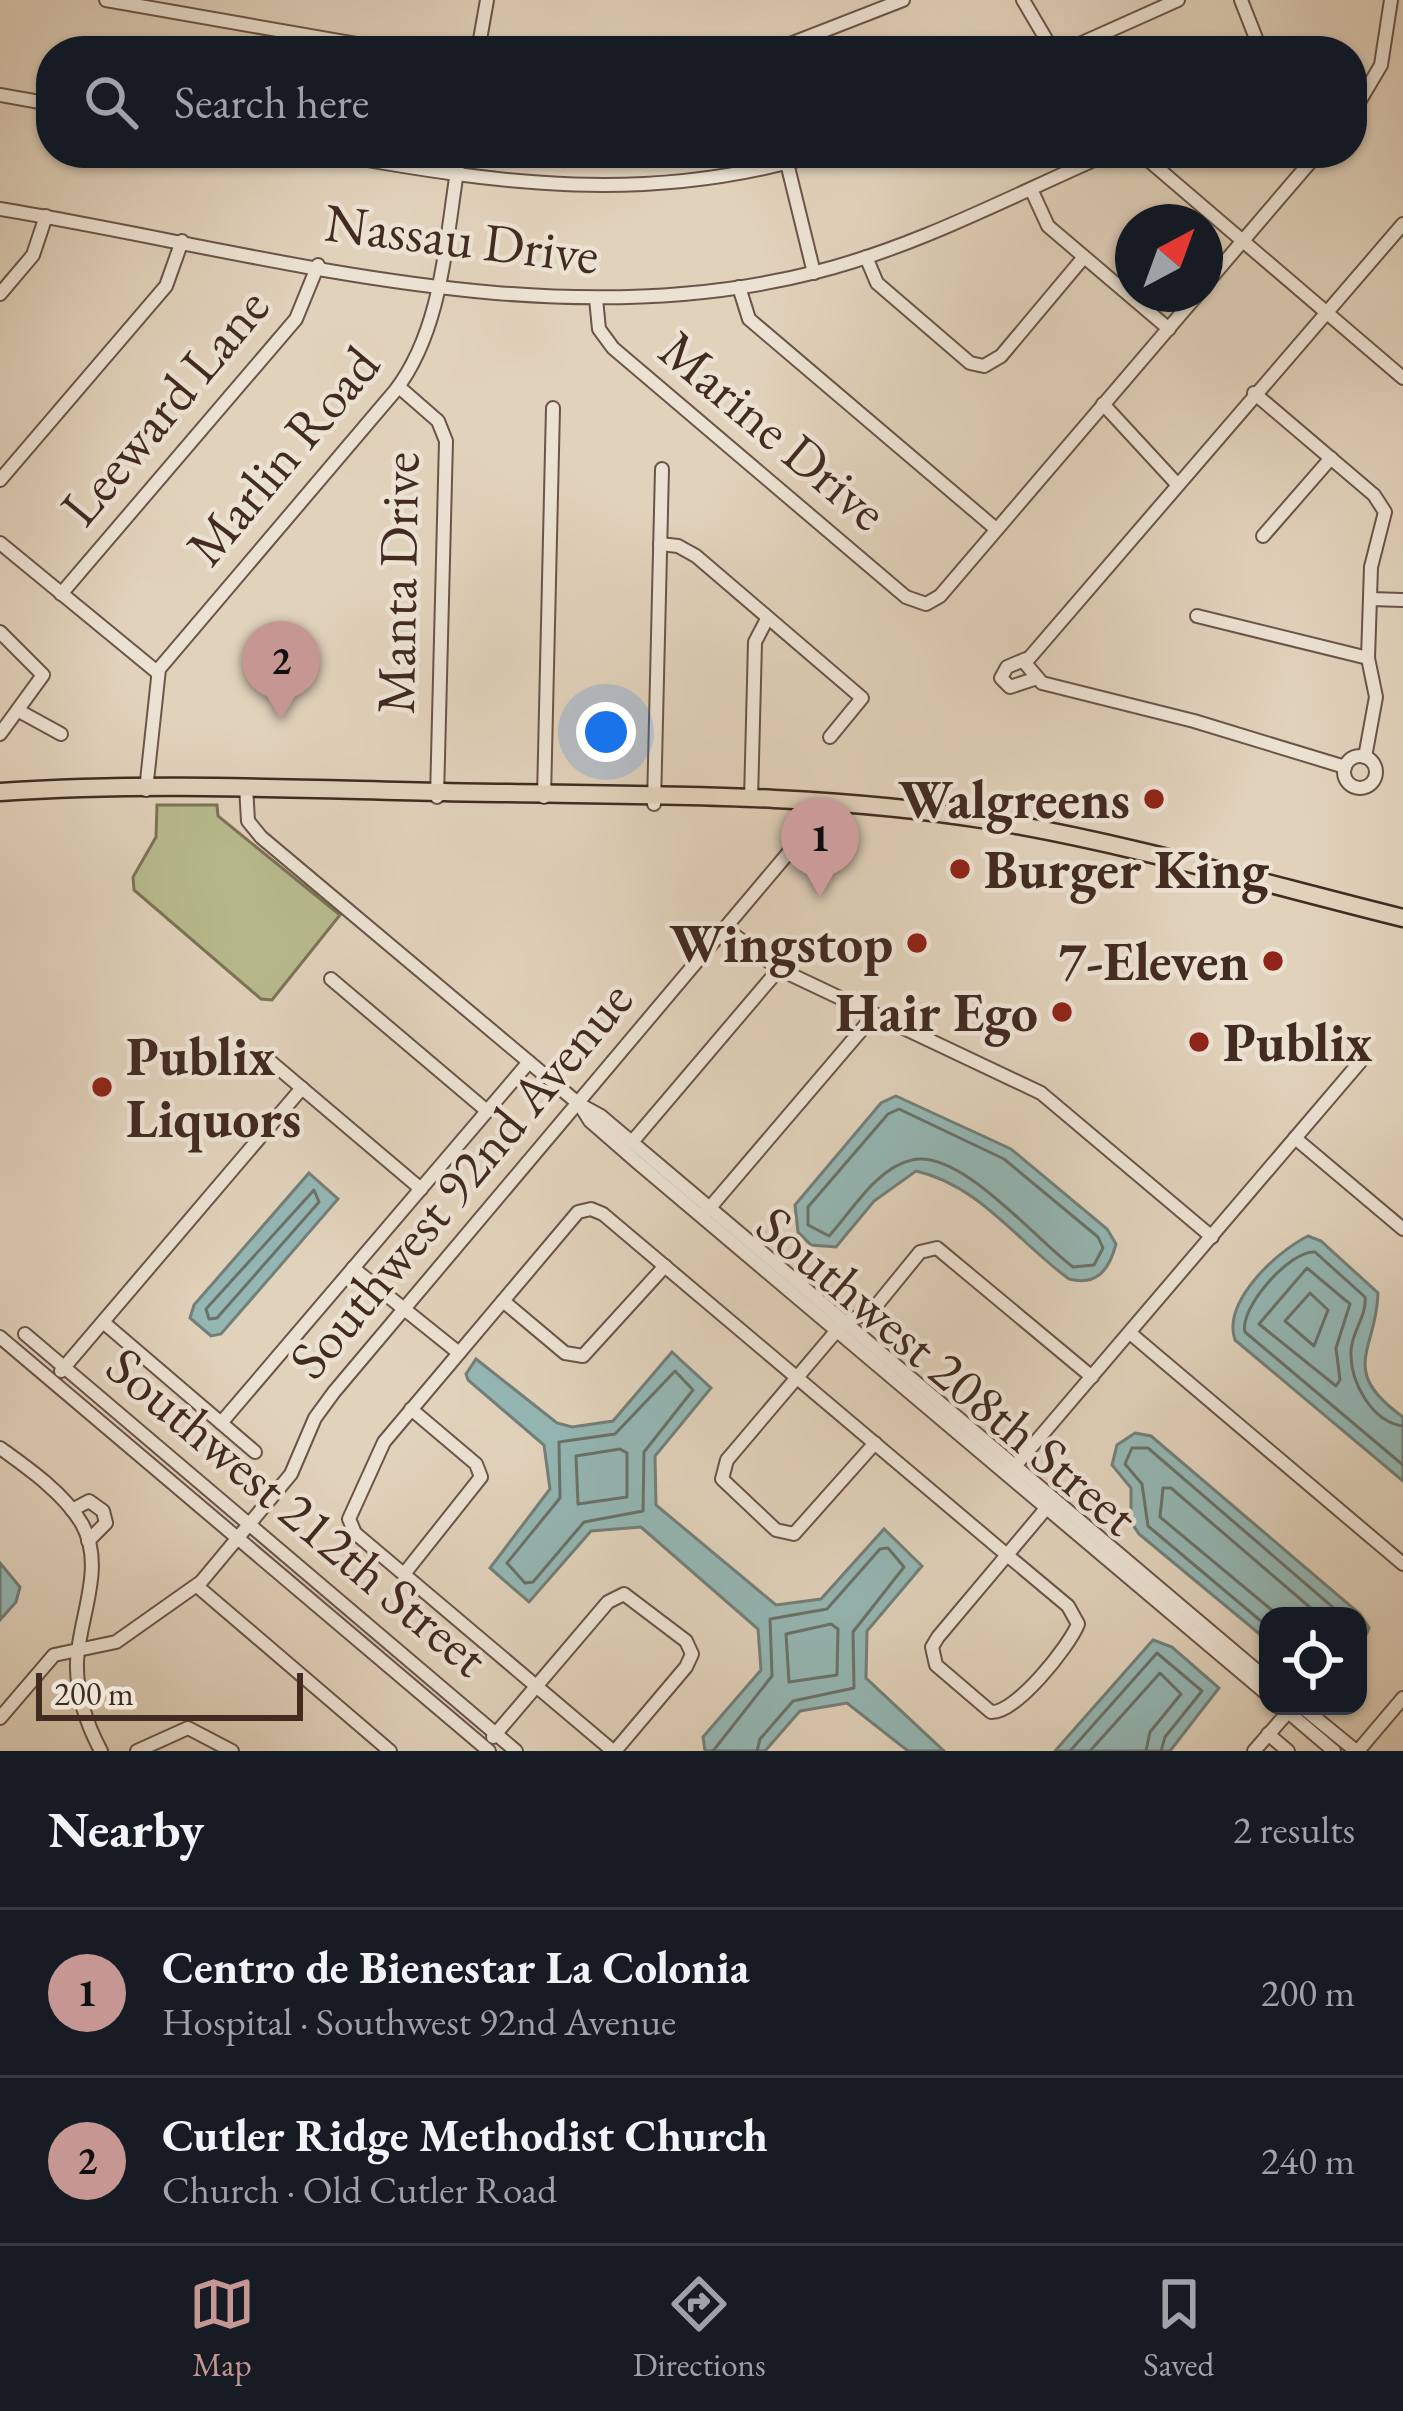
<!DOCTYPE html>
<meta charset="utf-8">
<style>
:root{--surface:#171b24;--page:#20242c;--text:#f1f3f6;--muted:#9ea1a6;--line:#363941;--accent:#c59692}
body{margin:0;font-family:"EB Garamond",serif;background:var(--page);color:var(--text)}
.controls{position:absolute;right:36px;bottom:36px;display:grid;overflow:hidden;border-radius:24px;box-shadow:0 3px 9px #0004}
.controls button{width:108px;height:108px;display:grid;place-items:center;padding:0;border:0;border-bottom:3px solid var(--line);background:var(--surface);color:var(--text);font:60px sans-serif}
.compass{position:absolute;left:1115px;top:204px;width:108px;height:108px;border-radius:50%;background:var(--surface);box-shadow:0 3px 9px #0004;rotate:41deg}
.scale{position:absolute;left:36px;bottom:30px;width:267px;box-sizing:border-box;padding-left:12px;border:6px solid #422b21;border-top:0;font-size:33px;line-height:42px;white-space:nowrap;color:#422b21;-webkit-text-stroke:9px #ece2d3;paint-order:stroke}
.you{position:absolute;left:606px;top:732px;width:42px;height:42px;margin:-30px;border:9px solid #fff;border-radius:50%;background:#1a73e8;box-shadow:0 0 0 18px #1a73e833}
.badge{display:grid;place-items:center;width:78px;height:78px;border-radius:50%;background:var(--accent);color:#111;font-size:39px;font-weight:700}
.pin{position:absolute;translate:-50% -99px;filter:drop-shadow(0 3px 6px #0008)}
.pin::after{content:'';position:absolute;top:63px;width:42px;height:36px;background:inherit;clip-path:polygon(0 0,100% 0,50% 100%)}
.list{margin:0;padding:0;list-style:none}
h2{display:flex;justify-content:space-between;align-items:center;height:156px;margin:0;padding:0 48px;font-size:51px}
h2 small{font-size:39px;font-weight:400;color:var(--muted)}
.list li{display:grid;grid-template-columns:78px 1fr auto;gap:36px;align-items:center;box-sizing:border-box;height:168px;padding:0 48px;border-top:3px solid var(--line)}
.list b{display:block;font-size:45px;white-space:nowrap}
.list p{margin:0;font-size:39px;white-space:nowrap;color:var(--muted)}
.list em{font-size:39px;font-style:normal;color:var(--muted)}
.icon{flex:none;width:66px;height:66px;fill:none;stroke:currentColor;stroke-width:2;stroke-linecap:round;stroke-linejoin:round}
.map{position:relative;flex:none;width:1403px;height:1751px;overflow:hidden}
.search{position:absolute;background:var(--surface);box-shadow:0 3px 9px #0004;left:36px;right:36px;top:36px;height:132px;display:flex;align-items:center;gap:30px;box-sizing:border-box;padding:0 42px;border-radius:48px;color:var(--muted);font-size:45px}
.sheet{height:492px;background:var(--surface)}
nav{display:flex;justify-content:space-around;align-items:center;box-sizing:border-box;height:168px;border-top:3px solid var(--line);background:var(--surface);font-size:33px;color:var(--muted)}
nav a{display:grid;justify-items:center;gap:6px}
nav .on{color:var(--accent)}
.map>svg:first-child{display:block}
.green{fill:#b7bb8d;stroke:#7c7357;stroke-width:3}
.water{fill:#94b7b4;stroke:#737f79;stroke-width:3}
.lines{fill:none;stroke-linecap:round;stroke-linejoin:round}
.shore{stroke:#6b716a;stroke-width:3}
.minor-casing{stroke:#6a5548;stroke-width:16}
.major-casing{stroke:#422b21;stroke-width:21}
.minor{stroke:#ece2d3;stroke-width:12}
.major{stroke:#e1d2bb;stroke-width:16}
.poi-dot{fill:#8f2418;stroke:#ece2d3;stroke-width:4.5}
.labels{text-anchor:middle;dominant-baseline:central;stroke-width:9;stroke-linejoin:round;paint-order:stroke}
.street-label{font-size:54px;fill:#422b21;stroke:#ece2d3}
.poi-label{font-size:54px;font-weight:bold;fill:#422b21;stroke:#ece2d3;text-anchor:end}
</style>
<div class="map">
<svg width="1403" height="1751" viewBox="0 0 1403 1751">
<rect width="100%" height="100%" fill="#e1d2bb"/>
<filter id="stains"><feTurbulence type="fractalNoise" baseFrequency=".00167" numOctaves="4"/><feColorMatrix values="0 0 0 0 .2 0 0 0 0 .09 0 0 0 0 .02 0 0 0 .5 -.17"/></filter>
<radialGradient id="worn" r=".72"><stop offset=".6" stop-color="#630" stop-opacity="0"/><stop offset="1" stop-color="#630" stop-opacity=".3"/></radialGradient>
<polygon class="green" points="157,805 217,805 218,816 340,915 272,1000 261,999 134,890 133,877 156,837"/>
<g class="water">
<path d="M896,1096l115,53 96,80 9,15c-7,27 -20,42 -47,35 -51,-37 -90,-94 -153,-108l-42,30 -38,46 -25,-2 -13,-13 -3,-27 86,-102z"/>
<polygon points="309,1173 338,1199 221,1334 211,1336 190,1318 194,1305"/>
<path d="M1308,1236l13,5 57,52c-1,57 -41,77 25,124v64l-168,-141c-13,-38 41,-88 73,-104z"/>
<polygon points="672,1352 711,1388 655,1456 656,1505 776,1605 821,1599 884,1529 922,1566 867,1631 866,1678 944,1751 908,1751 847,1703 800,1711 765,1751 705,1751 703,1737 761,1670 758,1629 641,1527 591,1531 529,1602 490,1568 550,1489 544,1445 468,1380 466,1374 476,1359 557,1423 572,1427 613,1421"/>
<polygon points="1135,1433 1151,1436 1360,1614 1369,1628 1358,1654 1358,1616 1268,1616 1268,1641 1139,1534 1131,1522 1131,1488 1112,1465 1117,1445"/>
<polygon points="0,1563 20,1587 16,1602 0,1620"/>
<polygon points="1153,1640 1172,1647 1219,1688 1170,1751 1055,1751"/>
</g>
<g class="lines">
<g class="shore">
<path d="M899,1109l105,50 94,78 5,11 -9,17 -21,2c-37,-27 -112,-118 -161,-107 -35,7 -61,52 -83,76l-21,-11v-18l80,-93z"/>
<polygon points="314,1190 319,1202 217,1318 209,1319 206,1309"/>
<polygon points="1307,1268 1350,1304 1336,1348 1340,1380 1336,1386 1259,1324"/>
<polygon points="1310,1293 1328,1310 1314,1346 1285,1321"/>
<polygon points="675,1371 693,1390 644,1452 643,1511 584,1522 533,1582 525,1583 507,1563 560,1498 559,1442 615,1434"/>
<path d="M1403,1426c-31,-4 -53,-44 -52,-74 0,-20 16,-35 14,-55l-50,-45c-25,-2 -76,56 -70,80l158,133"/>
<polygon points="620,1449 627,1453 627,1497 578,1504 576,1456"/>
<polyline points="1279,1616 1160,1517 1163,1488 1171,1488 1320,1616"/>
<polygon points="831,1624 838,1629 837,1675 789,1682 786,1634"/>
<polyline points="1268,1627 1148,1526 1142,1484 1125,1464 1132,1448 1148,1448 1343,1616"/>
<polyline points="713,1751 772,1676 770,1619 827,1609 880,1549 888,1548 904,1567 853,1632 854,1688 793,1701 760,1739 757,1751"/>
<polyline points="1070,1751 1157,1653 1202,1691 1165,1737 1161,1751"/>
<polyline points="1090,1751 1160,1673 1181,1694 1150,1732 1146,1751"/>
</g>
<defs>
<g id="minor">
<polyline points="106,0 396,51"/>
<polyline points="1023,0 1053,51"/>
<polyline points="1241,0 1261,51"/>
<polyline points="478,51 487,0"/>
<polyline points="772,51 903,0"/>
<polyline points="1064,51 1178,0"/>
<polyline points="0,95 51,104"/>
<polyline points="1352,114 1381,65 1391,0"/>
<path d="M327,153c173,31 322,53 495,0"/>
<polyline points="1140,153 1403,378"/>
<polyline points="787,163 814,273"/>
<polyline points="1159,169 1173,153"/>
<polyline points="1031,189 1048,226 1169,329"/>
<path d="M0,209c266,44 547,132 816,63 103,-26 197,-77 294,-119"/>
<polyline points="866,257 877,283 970,363 984,366 1001,356 1084,257"/>
<polyline points="1205,285 1318,153"/>
<polyline points="739,287 749,319 996,529"/>
<polyline points="0,294 33,255 46,216"/>
<polyline points="596,299 599,329 613,348 906,597 926,604 940,596 1198,294"/>
<polyline points="399,387 438,421 446,441 437,797"/>
<polyline points="1254,393 1374,495 1385,512 1371,567 1368,658 1376,697 1365,757"/>
<polyline points="1103,404 1176,483"/>
<polyline points="0,480 166,286 182,241"/>
<polyline points="1263,536 1331,458"/>
<polyline points="0,543 157,672"/>
<polyline points="660,544 678,546 696,556 862,698 830,737"/>
<polyline points="61,594 296,319 318,265"/>
<polyline points="1370,599 1403,600"/>
<polyline points="1197,616 1368,658"/>
<polyline points="0,632 43,675 0,734"/>
<polyline points="1026,659 1007,667 1001,678 1010,687 1034,679"/>
<polyline points="19,711 61,734"/>
<circle cx="1360" cy="772" r="16"/>
<polyline points="1345,767 1194,721 1042,683 1025,663 1403,224"/>
<polyline points="246,786 248,821 261,837 579,1104 601,1116 1268,1680"/>
<path d="M146,790l13,-121 236,-278c50,-65 51,-160 65,-238"/>
<polyline points="544,797 553,408"/>
<polyline points="751,800 755,642 767,619"/>
<polyline points="654,804 662,469"/>
<polyline points="725,928 779,969 1041,1093 1212,1237"/>
<polyline points="331,979 487,1111"/>
<polyline points="264,1056 421,1189"/>
<polyline points="580,1105 590,1121 637,1162 1268,1695"/>
<polyline points="1295,1138 1403,1229"/>
<polyline points="632,1142 779,969"/>
<polyline points="707,1211 875,1014"/>
<polyline points="353,1268 459,1353"/>
<polyline points="503,1301 565,1353 583,1356 665,1266"/>
<polyline points="866,1314 844,1322 727,1460 722,1479 776,1530 794,1534 875,1443"/>
<polyline points="867,1317 920,1252 937,1248 1092,1377"/>
<polyline points="103,1322 255,1452"/>
<polyline points="1130,1333 1403,1564"/>
<polyline points="25,1334 516,1751"/>
<polyline points="0,1337 489,1751"/>
<polyline points="61,1371 302,1088"/>
<polyline points="221,1423 529,1062"/>
<path d="M0,1448c28,20 65,46 82,76 24,43 -3,93 -5,138 -1,32 9,61 24,89"/>
<polyline points="1010,1472 1360,1062"/>
<polyline points="72,1510 89,1501 103,1511 106,1523 88,1541"/>
<polyline points="404,1574 481,1477 476,1464 411,1409"/>
<polyline points="197,1586 390,1751"/>
<polyline points="1281,1706 1334,1751"/>
<polyline points="1301,1706 1356,1751"/>
<polyline points="0,1718 54,1655 116,1642 201,1582 291,1474 315,1418 334,1392 795,845 809,804"/>
<polyline points="1268,1734 1288,1751"/>
<polyline points="493,1737 608,1602 624,1594 686,1641 692,1654 686,1667 615,1751"/>
<polyline points="137,1751 188,1728 232,1751"/>
<path d="M613,1751l-258,-218 -6,-14 35,-77 194,-230 13,-3 12,5 404,341 61,51 10,18c-9,23 -63,90 -87,88l-55,-47 -4,-18 6,-10 116,-138"/>
<polyline points="1254,1751 1288,1712"/>
<polyline points="1358,1751 1403,1698"/>
</g>
<path id="major" d="M0,792c149,-10 296,-3 444,0 181,4 366,-1 544,28 139,23 278,64 415,98"/>
</defs>
<use href="#minor" class="minor-casing"/>
<use href="#major" class="major-casing"/>
<use href="#minor" class="minor"/>
<use href="#major" class="major"/>
</g>
<g class="poi-dot">
<circle cx="1154" cy="799" r="12"/>
<circle cx="960" cy="869" r="12"/>
<circle cx="917" cy="943" r="12"/>
<circle cx="1273" cy="961" r="12"/>
<circle cx="1062" cy="1012" r="12"/>
<circle cx="1199" cy="1042" r="12"/>
<circle cx="102" cy="1087" r="12"/>
</g>
<g class="labels">
<g class="street-label">
<text transform="translate(462 238) rotate(7)">Nassau Drive</text>
<text transform="translate(164 406) rotate(-50)">Leeward Lane</text>
<text transform="translate(774 430) rotate(40)">Marine Drive</text>
<text transform="translate(282 455) rotate(-50)">Marlin Road</text>
<text transform="translate(397 583) rotate(-89)">Manta Drive</text>
<text transform="translate(460 1179) rotate(-50)">Southwest 92nd Avenue</text>
<text transform="translate(948 1370) rotate(40)">Southwest 208th Street</text>
<text transform="translate(298 1511) rotate(40)">Southwest 212th Street</text>
</g>
<g class="poi-label">
<text x="1130" y="799">Walgreens</text>
<text x="984" y="869" text-anchor="start">Burger King</text>
<text x="893" y="943">Wingstop</text>
<text x="1249" y="961">7-Eleven</text>
<text x="1038" y="1012">Hair Ego</text>
<text x="1223" y="1042" text-anchor="start">Publix</text>
<text x="126" y="1056" text-anchor="start">Publix<tspan x="126" dy="62">Liquors</tspan></text>
</g>
</g>
<rect width="100%" height="100%" filter="url(#stains)"/>
<rect width="100%" height="100%" fill="url(#worn)"/>
</svg>
<div class="controls">
<button><svg class="icon" aria-label="locate" viewBox="0 0 24 24"><circle cx="12" cy="12" r="6"/><path d="M12 2v4M12 18v4M2 12h4M18 12h4"/></svg></button>
</div>
<svg class="compass" viewBox="-18 -18 36 36"><path d="M0-13l5 13h-10z" fill="#e53935"/><path d="M0 13l5-13h-10z" fill="#9ea1a6"/></svg>
<div class="scale">200 m</div>
<div class="you"></div>
<div class="pin badge" style="left:820px;top:897px">1</div>
<div class="pin badge" style="left:281px;top:720px">2</div>
<div class="search"><svg class="icon" aria-label="search" viewBox="0 0 24 24"><circle cx="10" cy="10" r="6"/><path d="M15 15l6 6"/></svg>Search here</div>
</div>
<section class="sheet">
<h2>Nearby<small>2 results</small></h2>
<ul class="list">
<li><span class="badge">1</span><div><b>Centro de Bienestar La Colonia</b><p>Hospital · Southwest 92nd Avenue</p></div><em>200 m</em></li>
<li><span class="badge">2</span><div><b>Cutler Ridge Methodist Church</b><p>Church · Old Cutler Road</p></div><em>240 m</em></li>
</ul>
</section>
<nav>
<a class="on"><svg class="icon" aria-label="map" viewBox="0 0 24 24"><path d="M3 6l6-2 6 2 6-2v14l-6 2-6-2-6 2zM9 4v14M15 6v14"/></svg>Map</a>
<a><svg class="icon" aria-label="directions" viewBox="0 0 24 24"><path d="M12 3l9 9-9 9-9-9zM9 14v-3h6M13 9l2 2-2 2"/></svg>Directions</a>
<a><svg class="icon" aria-label="saved" viewBox="0 0 24 24"><path d="M7 4h10v16l-5-4-5 4z"/></svg>Saved</a>
</nav>
